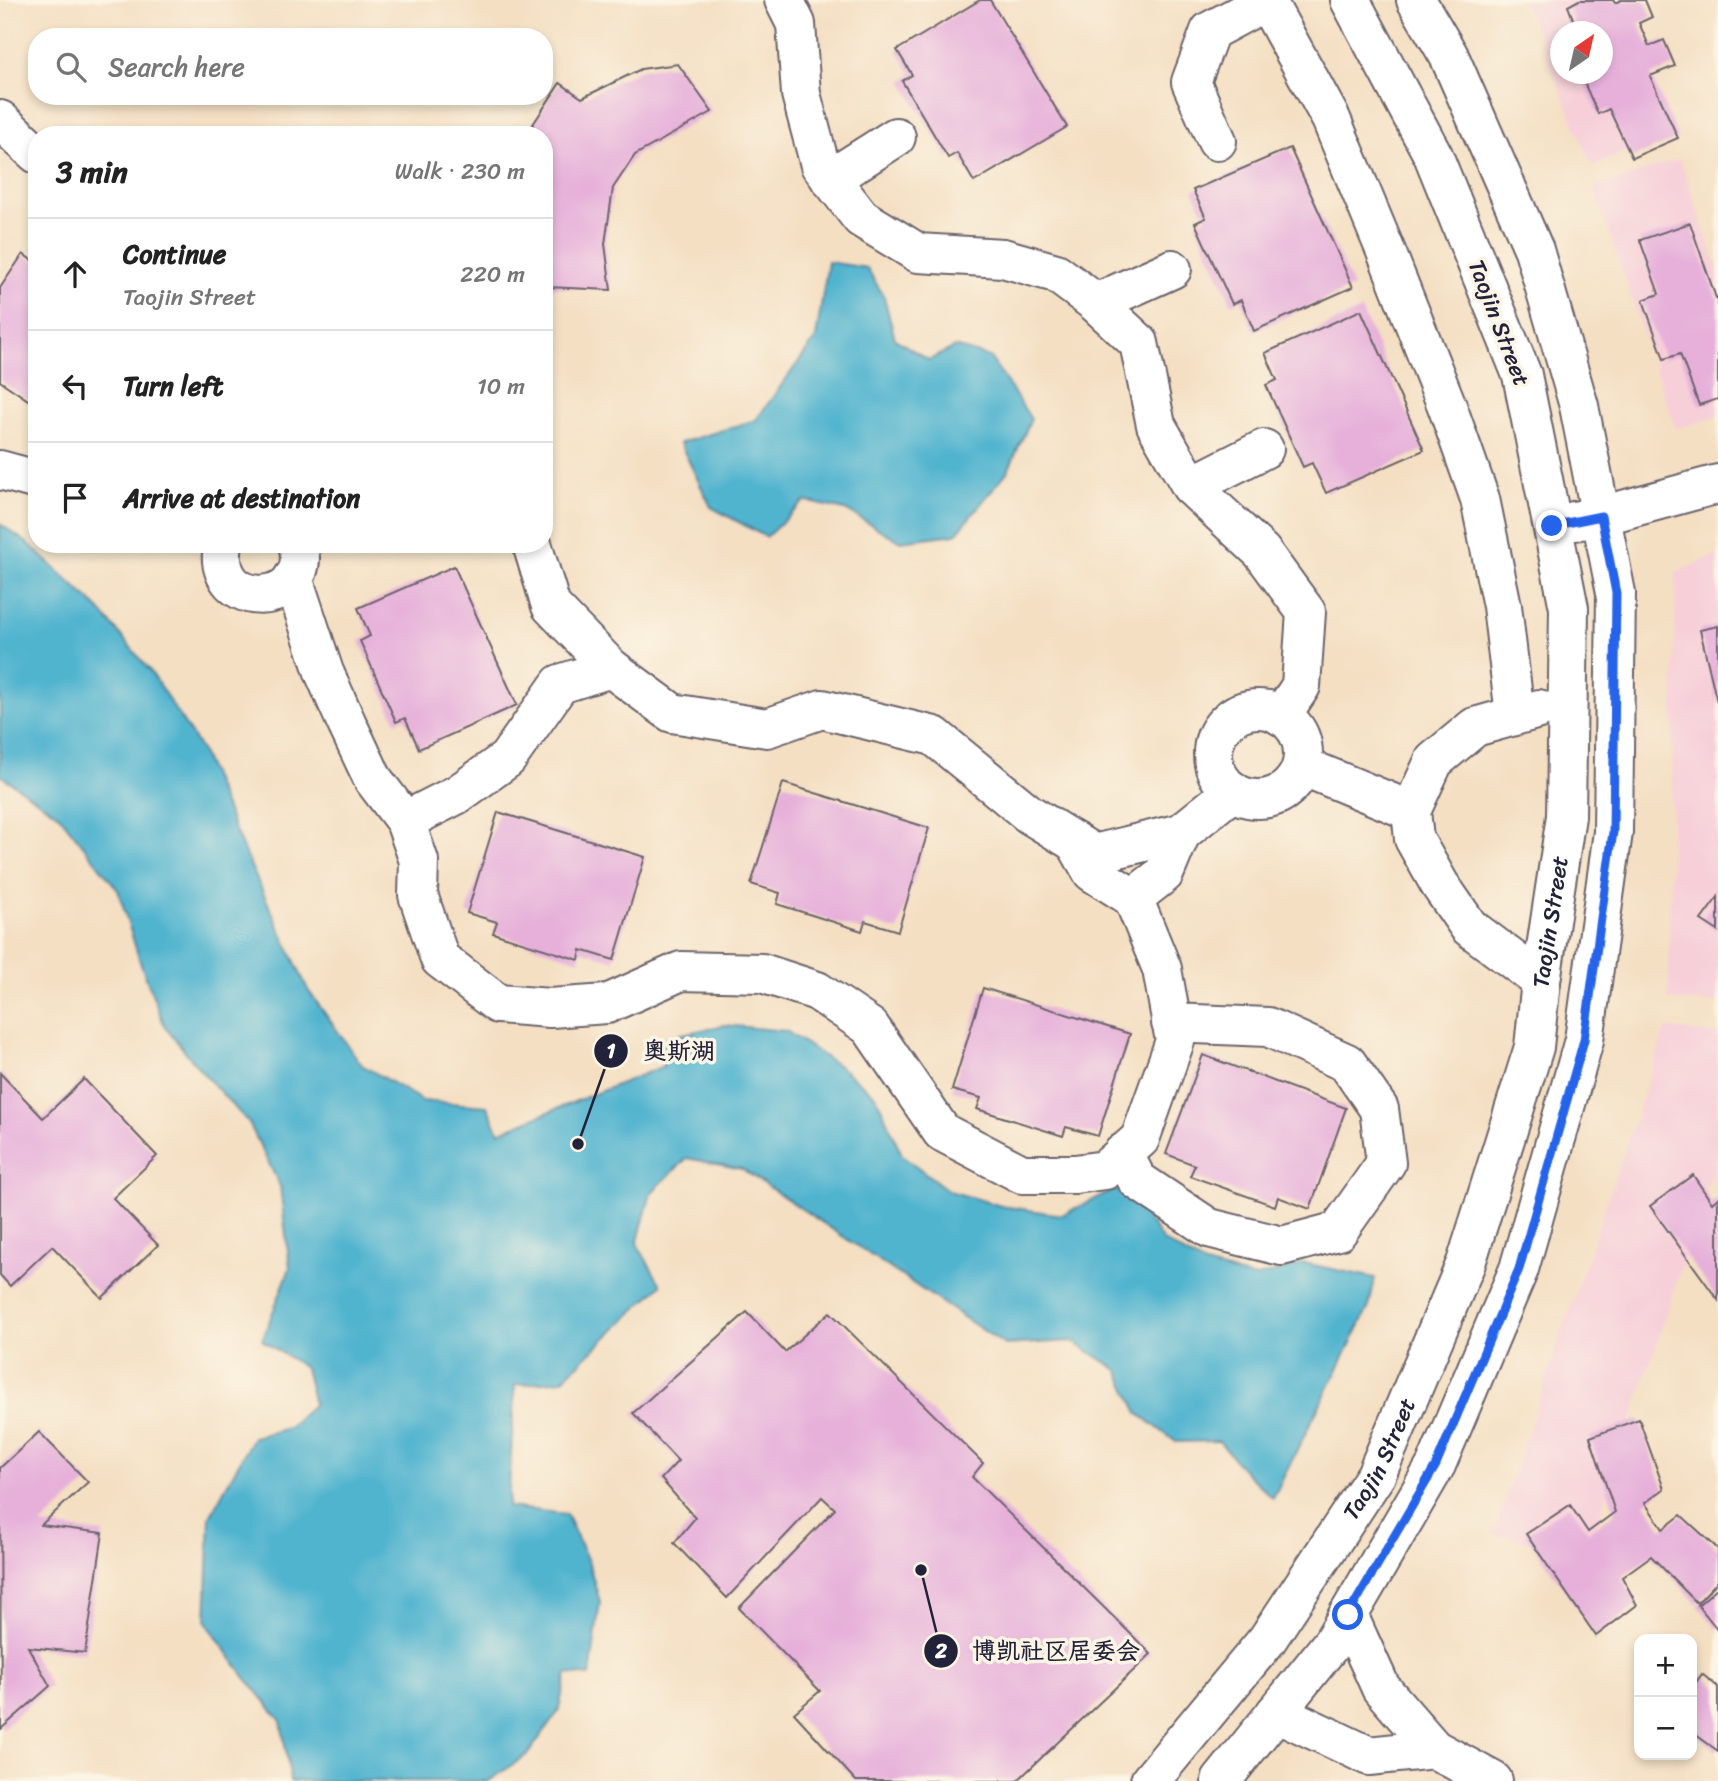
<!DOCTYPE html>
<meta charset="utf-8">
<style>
:root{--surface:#fff;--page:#f2f2f2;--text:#222;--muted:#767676;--line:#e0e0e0}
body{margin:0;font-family:Sriracha,"LXGW WenKai TC",sans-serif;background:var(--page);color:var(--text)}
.controls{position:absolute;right:21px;bottom:21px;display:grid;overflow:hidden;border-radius:14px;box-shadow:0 4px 10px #0003}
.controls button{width:63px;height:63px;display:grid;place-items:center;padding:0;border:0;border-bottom:2px solid var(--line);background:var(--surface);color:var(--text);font:35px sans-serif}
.compass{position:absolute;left:1550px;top:21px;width:63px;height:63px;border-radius:50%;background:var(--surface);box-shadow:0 4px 10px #0003;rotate:34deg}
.stop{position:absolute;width:21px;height:21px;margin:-16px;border:5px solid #2563eb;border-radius:50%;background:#fff}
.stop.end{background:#2563eb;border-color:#fff;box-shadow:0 2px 7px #0008}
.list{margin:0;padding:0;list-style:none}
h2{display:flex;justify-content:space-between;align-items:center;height:91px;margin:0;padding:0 28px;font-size:30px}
h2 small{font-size:23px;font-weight:400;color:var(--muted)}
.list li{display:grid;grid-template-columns:46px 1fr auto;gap:21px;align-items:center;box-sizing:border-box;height:112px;padding:0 28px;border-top:2px solid var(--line)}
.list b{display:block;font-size:26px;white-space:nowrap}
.list p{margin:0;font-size:23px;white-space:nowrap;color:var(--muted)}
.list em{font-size:23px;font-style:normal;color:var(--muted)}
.icon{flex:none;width:38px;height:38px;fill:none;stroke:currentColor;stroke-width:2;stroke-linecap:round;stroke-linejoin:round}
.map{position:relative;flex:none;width:1718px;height:1781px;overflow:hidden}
.search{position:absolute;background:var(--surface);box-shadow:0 4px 10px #0003;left:28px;top:28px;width:525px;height:77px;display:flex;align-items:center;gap:18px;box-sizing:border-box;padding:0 24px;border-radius:28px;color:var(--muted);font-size:26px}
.panel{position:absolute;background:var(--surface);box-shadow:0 4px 10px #0003;left:28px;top:126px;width:525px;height:427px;border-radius:28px}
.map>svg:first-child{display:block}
.built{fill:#f6cfd9;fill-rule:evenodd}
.water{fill:#51b4cf;stroke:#3a6b85;stroke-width:2}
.building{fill:#e6b0da}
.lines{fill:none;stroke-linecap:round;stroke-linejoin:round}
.minor-casing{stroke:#6c646b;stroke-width:42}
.minor{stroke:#fff;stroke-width:38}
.route{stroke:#2563eb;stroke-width:9}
.labels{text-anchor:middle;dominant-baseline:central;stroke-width:7;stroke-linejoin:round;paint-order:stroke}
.street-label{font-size:23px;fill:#22223b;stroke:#fcf5e5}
.leader{fill:none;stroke:#22223b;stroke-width:2.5}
.callout-dot{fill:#22223b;stroke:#fcf5e5;stroke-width:2.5}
.mark-label{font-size:21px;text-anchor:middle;font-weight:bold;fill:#fff}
.callout-label{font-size:24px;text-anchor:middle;font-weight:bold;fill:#22223b;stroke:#fcf5e5;stroke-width:7;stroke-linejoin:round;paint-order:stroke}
</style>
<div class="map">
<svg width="1718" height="1781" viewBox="0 0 1718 1781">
<rect width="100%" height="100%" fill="#fcf5e5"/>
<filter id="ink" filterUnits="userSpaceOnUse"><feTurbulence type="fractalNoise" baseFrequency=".0143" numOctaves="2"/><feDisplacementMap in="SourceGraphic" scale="14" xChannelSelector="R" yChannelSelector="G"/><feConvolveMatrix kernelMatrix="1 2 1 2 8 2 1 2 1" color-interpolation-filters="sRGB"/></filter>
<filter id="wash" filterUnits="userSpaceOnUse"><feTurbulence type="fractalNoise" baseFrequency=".00686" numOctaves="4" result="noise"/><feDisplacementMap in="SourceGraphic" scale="28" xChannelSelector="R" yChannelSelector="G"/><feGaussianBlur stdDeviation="1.57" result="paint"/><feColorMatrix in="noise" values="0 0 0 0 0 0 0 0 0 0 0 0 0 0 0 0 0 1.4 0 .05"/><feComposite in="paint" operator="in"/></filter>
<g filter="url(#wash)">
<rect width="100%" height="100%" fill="#f4dfc3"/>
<g class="built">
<path d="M1522,0h100l52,129 -82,38 -60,-147zM1560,32h42v42h-42z"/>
<polygon points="1680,159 1718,270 1718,416 1676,429 1594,188"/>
<polygon points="1718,554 1718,1003 1668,1000 1676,573"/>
<polygon points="1666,1028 1718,1035 1718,1155 1587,1555 1493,1534"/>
</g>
<g class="water">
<polygon points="828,262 867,268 884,297 895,339 929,360 955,347 990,357 1031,419 1008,471 956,534 900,541 845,510 805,501 766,537 711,507 680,443 756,420 816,338"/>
<polygon points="0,524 29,544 99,609 151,672 201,750 242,847 308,990 362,1065 423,1101 487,1106 499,1132 664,1066 654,1048 668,1037 725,1025 786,1031 840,1067 876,1096 902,1155 949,1191 1002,1206 1062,1215 1114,1190 1130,1194 1163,1241 1205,1265 1255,1278 1304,1263 1375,1278 1369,1307 1273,1498 1246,1473 1219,1441 1176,1442 1138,1413 1118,1370 1072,1341 1005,1345 742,1169 687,1158 651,1193 637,1244 661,1285 562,1380 515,1385 508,1507 566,1514 588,1561 600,1602 590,1676 567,1674 558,1712 528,1754 489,1781 290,1781 289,1770 281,1721 239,1669 206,1622 210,1516 253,1437 288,1428 314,1404 305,1368 262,1340 290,1268 280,1186 249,1123 203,1073 165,1027 141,965 118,890 59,815 0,775"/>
</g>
<g id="blocks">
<g class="building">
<polygon points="980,0 990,0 1067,127 974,182 957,153 948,158 902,81 912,75 897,50"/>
<polygon points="1579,0 1613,0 1615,3 1621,0 1645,0 1652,17 1639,23 1649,46 1664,40 1675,66 1650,76 1678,138 1632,158 1609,109 1598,114 1580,74 1602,74 1602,32 1578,32 1568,6"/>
<polygon points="678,64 712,112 635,155 613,188 605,244 611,290 548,287 544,265 544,135 526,135 560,83 582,98 641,69"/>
<polygon points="1290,148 1353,287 1254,331 1241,300 1232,304 1195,223 1206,218 1193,190"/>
<polygon points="1690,223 1716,298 1718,297 1718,399 1699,405 1680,354 1664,359 1643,300 1659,294 1640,240"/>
<polygon points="23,254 37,264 37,406 0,381 0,288"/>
<polygon points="1361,310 1424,450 1326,493 1312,463 1303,467 1266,385 1277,380 1265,353"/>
<polygon points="454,566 517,705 419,749 405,718 396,722 360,641 370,636 358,608"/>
<polygon points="1718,626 1718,702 1717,702 1700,630"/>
<polygon points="783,783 929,828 898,931 865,921 862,931 777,904 780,893 751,884"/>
<polygon points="498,812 645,857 614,960 581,950 579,960 493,933 497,922 467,913"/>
<polygon points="1718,897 1718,931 1701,920"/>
<polygon points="983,988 1130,1034 1098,1136 1066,1127 1063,1136 977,1109 981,1098 952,1090"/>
<polygon points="1203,1055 1346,1108 1310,1209 1278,1197 1275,1206 1190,1176 1195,1165 1166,1154"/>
<polygon points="0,1073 43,1118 84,1079 157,1156 113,1198 158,1245 102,1298 52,1246 10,1286 0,1275"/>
<polygon points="1693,1175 1712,1203 1718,1198 1718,1300 1650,1206"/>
<polygon points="747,1312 785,1352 830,1312 983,1463 972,1477 1151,1654 1017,1781 856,1781 794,1713 820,1691 739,1608 835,1509 822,1497 727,1598 674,1543 695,1518 661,1479 678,1461 633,1413"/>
<polygon points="1639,1419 1664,1489 1645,1503 1663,1529 1681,1515 1718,1549 1718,1581 1697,1603 1651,1556 1622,1577 1637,1605 1596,1636 1526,1534 1570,1505 1588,1532 1615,1512 1590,1437"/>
<polygon points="39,1432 88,1482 41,1525 103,1533 85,1653 28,1647 50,1686 1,1729 0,1468"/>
<polygon points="1718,1587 1718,1630 1698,1605"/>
<polygon points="1702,1674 1718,1687 1718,1751 1692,1732 1692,1688"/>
</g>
</g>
</g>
<g filter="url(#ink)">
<use href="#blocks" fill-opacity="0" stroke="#6c646b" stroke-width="2"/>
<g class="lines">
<defs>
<g id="minor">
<polyline points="784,0 796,24 801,94 820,165 861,218 918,253 1003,258 1056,273 1096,303 1139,343 1156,425 1191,486 1262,552 1306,612 1301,686 1281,716"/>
<polyline points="1266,0 1331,119 1387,254 1447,406 1480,499 1502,606 1515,715"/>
<polyline points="0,120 37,154"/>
<polyline points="1217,141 1191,82 1210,31 1266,1"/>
<polyline points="830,179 896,137"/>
<polyline points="1096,303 1172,269"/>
<polyline points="0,470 37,480"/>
<polyline points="1191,486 1264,449"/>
<polyline points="1574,521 1601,516 1718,484"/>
<path d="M223,544c-13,71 92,64 75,0"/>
<polyline points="532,544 551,606 611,668 672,713 767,728 822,709 934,736 1029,814 1094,854 1181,833 1233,791"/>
<polyline points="293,578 324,672 347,724 373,779 405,821 419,861 418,895 440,959 498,1004 550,1008 607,1004 681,971 762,973 817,991 870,1027 942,1132 1022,1174 1075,1174 1105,1170 1140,1139 1175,1041 1162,969 1133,898 1092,872 1075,842"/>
<polyline points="1539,709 1475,727 1434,761 1411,811 1414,839 1440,885 1469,927 1541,981"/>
<circle cx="1258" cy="754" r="45"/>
<polyline points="1302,766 1411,811"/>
<polyline points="405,821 458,794 507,759 560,684 611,668"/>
<polyline points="1133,898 1164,874 1181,833"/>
<polyline points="1123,1153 1137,1180 1209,1228 1282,1246 1338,1231 1386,1163 1379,1109 1347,1063 1268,1027 1171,1023"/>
<polyline points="1348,1615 1381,1688 1434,1749 1493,1781"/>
<polyline points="1276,1712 1369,1756 1434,1749"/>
<path id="s1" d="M1150,1781l117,-141 109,-165 90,-212 68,-216 7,-66 25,-165 3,-208 -47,-233 -89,-220 -83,-155"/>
<polyline points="1221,1781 1332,1643 1436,1465 1519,1269 1584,1040 1613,832 1616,593 1579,406 1534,250 1449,56 1416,0"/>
</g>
</defs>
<use href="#minor" class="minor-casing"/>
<use href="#minor" class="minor"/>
</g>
</g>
<g class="lines" filter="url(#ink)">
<polyline class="route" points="1348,1615 1436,1465 1519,1269 1584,1040 1613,832 1616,593 1601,516 1552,526"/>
</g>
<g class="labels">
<g class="street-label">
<text transform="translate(1499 323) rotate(69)">Taojin Street</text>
<text stroke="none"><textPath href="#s1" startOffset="964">Taojin Street</textPath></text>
<text stroke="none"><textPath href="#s1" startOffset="397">Taojin Street</textPath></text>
</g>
</g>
<path class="leader" d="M578 1144L611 1051M921 1570L941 1651"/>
<g class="callout-dot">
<circle cx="578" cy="1144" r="7"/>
<circle cx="921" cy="1570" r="7"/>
<circle cx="611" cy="1051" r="18"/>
<circle cx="941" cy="1651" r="18"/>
</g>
<g class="mark-label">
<text x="611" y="1058">1</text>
<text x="941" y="1658">2</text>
</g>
<g class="callout-label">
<text x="679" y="1059">奥斯湖</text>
<text x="1056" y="1659">博凯社区居委会</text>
</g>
</svg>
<div class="controls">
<button>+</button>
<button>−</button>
</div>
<svg class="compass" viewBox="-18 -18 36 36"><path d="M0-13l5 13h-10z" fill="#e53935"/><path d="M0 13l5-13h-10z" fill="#767676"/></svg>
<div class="stop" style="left:1348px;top:1615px"></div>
<div class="stop end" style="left:1552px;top:526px"></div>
<div class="search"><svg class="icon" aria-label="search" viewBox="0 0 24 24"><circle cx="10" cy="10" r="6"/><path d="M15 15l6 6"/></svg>Search here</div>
<section class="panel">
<h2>3 min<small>Walk · 230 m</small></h2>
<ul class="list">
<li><svg class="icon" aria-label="ahead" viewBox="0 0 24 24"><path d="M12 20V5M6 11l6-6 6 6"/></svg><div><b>Continue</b><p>Taojin Street</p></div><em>220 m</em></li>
<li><svg class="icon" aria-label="left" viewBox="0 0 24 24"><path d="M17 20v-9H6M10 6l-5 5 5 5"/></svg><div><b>Turn left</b></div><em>10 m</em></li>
<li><svg class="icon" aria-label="arrive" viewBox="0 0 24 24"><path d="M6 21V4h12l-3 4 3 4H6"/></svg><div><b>Arrive at destination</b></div></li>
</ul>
</section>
</div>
